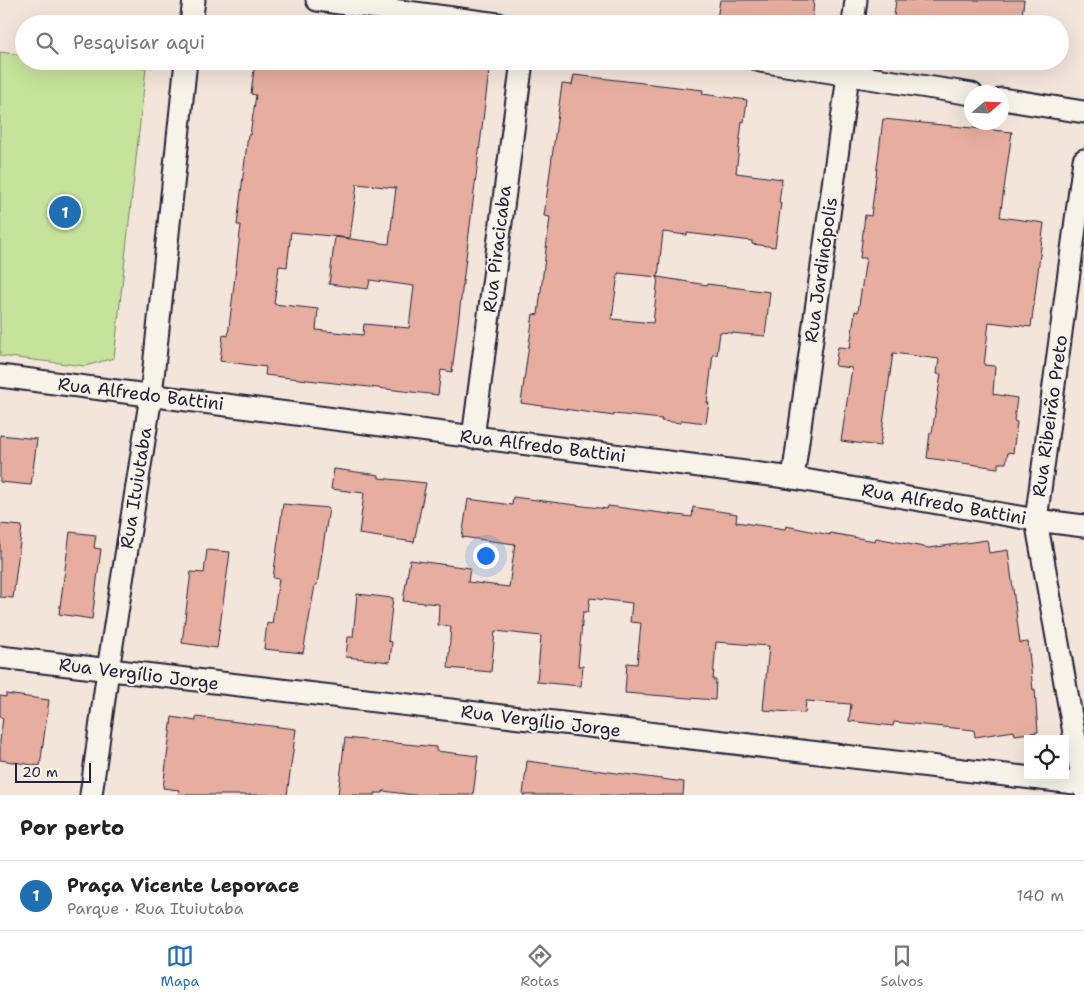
<!DOCTYPE html>
<html lang="pt">
<meta charset="utf-8">
<style>
:root{--surface:#fff;--page:#f2f2f2;--text:#222;--muted:#767676;--line:#e0e0e0;--accent:#1f6fb2}
body{margin:0;font-family:"Shantell Sans",sans-serif;background:var(--page);color:var(--text)}
.controls{position:absolute;right:15px;bottom:15px;display:grid;overflow:hidden;border-radius:0px;box-shadow:0 5px 20px #0002}
.controls button{width:45px;height:45px;display:grid;place-items:center;padding:0;border:0;border-bottom:1px solid var(--line);background:var(--surface);color:var(--text);font:25px sans-serif}
.compass{position:absolute;left:964px;top:85px;width:45px;height:45px;border-radius:50%;background:var(--surface);box-shadow:0 5px 20px #0002;rotate:71deg}
.scale{position:absolute;left:15px;bottom:12px;width:76px;box-sizing:border-box;padding-left:5px;border:2px solid #22223b;border-top:0;font-size:14px;line-height:18px;white-space:nowrap;color:#22223b;-webkit-text-stroke:4px #f7f3e8;paint-order:stroke}
.you{position:absolute;left:485px;top:555px;width:18px;height:18px;margin:-12px;border:4px solid #fff;border-radius:50%;background:#1a73e8;box-shadow:0 0 0 8px #1a73e833}
.badge{display:grid;place-items:center;width:32px;height:32px;border-radius:50%;background:var(--accent);color:#fff;font-size:16px;font-weight:700}
.pin{position:absolute;translate:-50% -50%;border:2px solid #fff;box-shadow:0 1px 5px #0006}
.list{margin:0;padding:0;list-style:none}
h2{display:flex;justify-content:space-between;align-items:center;height:65px;margin:0;padding:0 20px;font-size:21px}
h2 small{font-size:16px;font-weight:400;color:var(--muted)}
.list li{display:grid;grid-template-columns:32px 1fr auto;gap:15px;align-items:center;box-sizing:border-box;height:70px;padding:0 20px;border-top:1px solid var(--line)}
.list b{display:block;font-size:19px;white-space:nowrap}
.list p{margin:0;font-size:16px;white-space:nowrap;color:var(--muted)}
.list em{font-size:16px;font-style:normal;color:var(--muted)}
.icon{flex:none;width:28px;height:28px;fill:none;stroke:currentColor;stroke-width:2;stroke-linecap:round;stroke-linejoin:round}
.map{position:relative;flex:none;width:1084px;height:795px;overflow:hidden}
.search{position:absolute;background:var(--surface);box-shadow:0 5px 20px #0002;left:15px;right:15px;top:15px;height:55px;display:flex;align-items:center;gap:12px;box-sizing:border-box;padding:0 18px;border-radius:28px;color:var(--muted);font-size:19px}
.sheet{height:135px;background:var(--surface)}
nav{display:flex;justify-content:space-around;align-items:center;box-sizing:border-box;height:70px;border-top:1px solid var(--line);background:var(--surface);font-size:14px;color:var(--muted)}
nav a{display:grid;justify-items:center;gap:2px}
nav .on{color:var(--accent)}
.map>svg:first-child{display:block}
.green{fill:#c6e39b;stroke:#74826b}
.building{fill:#e7aea0;stroke:#22223b;fill-rule:evenodd}
.lines{fill:none;stroke-linecap:round;stroke-linejoin:round}
.street-casing{stroke:#22223b;stroke-width:25}
.street{stroke:#f7f3e8;stroke-width:21}
.labels{text-anchor:middle;dominant-baseline:central;stroke-width:4;stroke-linejoin:round;paint-order:stroke}
.street-label{font-size:18px;fill:#22223b;stroke:#f7f3e8}
</style>
<div class="map">
<svg width="1084" height="795" viewBox="0 0 1084 795">
<rect width="100%" height="100%" fill="#f4e5da"/>
<filter id="ink" filterUnits="userSpaceOnUse"><feTurbulence type="fractalNoise" baseFrequency=".02" numOctaves="2"/><feDisplacementMap in="SourceGraphic" scale="10" xChannelSelector="R" yChannelSelector="G"/><feConvolveMatrix kernelMatrix="1 2 1 2 8 2 1 2 1" color-interpolation-filters="sRGB"/></filter>
<g filter="url(#ink)">
<polygon class="green" points="0,52 24,55 24,61 85,61 146,68 114,358 85,366 0,356"/>
<g class="building">
<polygon points="720,0 814,0 812,24 786,24 761,21 761,24 752,24 717,19"/>
<polygon points="896,0 1024,0 1021,24 893,24"/>
<path d="M255,61h188l-1,5 47,5 -37,301 -11,-2 -3,25 -173,-20 1,-8 -46,-6 3,-26 5,1 13,-111h-4l11,-90h2l6,-40 -5,-1zM357,184l39,4 -7,56 -54,-7 -6,47 39,5 2,-9 44,6 -5,42 -45,-4 -1,11 -47,-5 2,-21 -44,-5 5,-38 8,1 4,-35 59,6z"/>
<path d="M574,75l129,15 -1,4 45,6 -3,22 -2,-1 -6,52 46,6 -3,24h2l-6,44 -23,-3v-3l-65,-8v2l-24,-3 -5,45 49,8v-1l63,8 -5,44 -45,-4 -3,23 -4,-1 -6,49h2l-3,20 -25,-3v3l-20,-2 1,-2 -48,-5v2l-93,-13 12,-89 5,1 12,-98 -6,-1 18,-132 10,1zM618,273l40,4 -5,46 -41,-4z"/>
<polygon points="883,119 1012,132 1000,217 1044,223 1031,327 989,322 984,365 995,366 993,394 1017,398 1014,421 1017,422 1013,453 1008,452 1006,463 998,463 998,468 927,458 930,432 932,433 941,374 937,374 939,359 893,353 880,446 841,441 852,368 835,366 838,347 850,348 855,311 858,312 866,258 860,258 865,215 871,216"/>
<polygon points="0,435 37,439 31,485 0,482"/>
<polygon points="334,469 379,475 379,478 426,483 414,542 359,534 364,493 331,489"/>
<polygon points="513,497 607,509 608,506 692,517 693,507 737,514 736,522 785,529 786,526 830,535 830,533 875,541 876,538 929,548 987,540 989,553 1008,550 1020,643 1028,642 1033,690 1035,689 1038,732 1015,735 1014,731 975,737 974,730 894,722 893,726 849,721 851,704 806,701 805,713 763,710 769,646 716,642 713,680 716,680 715,700 625,693 627,663 637,664 641,623 630,622 632,603 590,598 588,612 583,612 578,666 583,666 581,686 537,682 541,636 495,631 491,672 448,668 451,626 438,625 439,604 403,601 410,560 470,568 468,582 509,587 515,544 462,537 468,499 512,505"/>
<polygon points="283,504 329,508 317,585 315,585 303,653 264,649 267,623 272,624 279,579 273,578"/>
<polygon points="0,524 22,526 13,598 0,597"/>
<polygon points="70,532 96,535 94,548 101,549 92,619 59,614"/>
<polygon points="207,550 230,552 217,648 182,643 191,572 204,573"/>
<polygon points="357,594 393,598 388,641 392,642 390,662 346,657 348,637 353,637"/>
<polygon points="6,694 49,700 40,766 0,760 0,741 3,718 0,717 0,696 6,697"/>
<polygon points="172,717 196,721 196,717 296,729 287,795 178,795 179,790 163,788"/>
<polygon points="345,738 436,747 436,751 478,756 473,795 414,795 383,791 383,793 375,793 375,795 338,795"/>
<polygon points="527,761 684,782 683,795 523,795"/>
</g>
<g class="lines">
<defs>
<g id="street">
<polyline points="317,0 498,24"/>
<polyline points="191,24 194,0"/>
<polyline points="853,24 856,0"/>
<polyline points="760,61 972,94"/>
<polyline points="1002,99 1084,112"/>
<polyline points="1084,160 1036,520 1084,789"/>
<polyline points="0,376 793,478 1036,520 1084,526"/>
<polyline points="473,438 522,61"/>
<polyline points="793,478 850,61"/>
<polyline points="0,657 1083,784"/>
<polyline points="91,795 108,670 151,396 186,61"/>
</g>
</defs>
<use href="#street" class="street-casing"/>
<use href="#street" class="street"/>
</g>
</g>
<g class="labels">
<g class="street-label">
<text transform="translate(497 249) rotate(-83)">Rua Piracicaba</text>
<text transform="translate(821 270) rotate(-82)">Rua Jardinópolis</text>
<text transform="translate(141 394) rotate(7)">Rua Alfredo Battini</text>
<text transform="translate(1050 416) rotate(-82)">Rua Ribeirão Preto</text>
<text transform="translate(543 446) rotate(7)">Rua Alfredo Battini</text>
<text transform="translate(136 488) rotate(-81)">Rua Ituiutaba</text>
<text transform="translate(944 504) rotate(10)">Rua Alfredo Battini</text>
<text transform="translate(139 674) rotate(7)">Rua Vergílio Jorge</text>
<text transform="translate(541 721) rotate(7)">Rua Vergílio Jorge</text>
</g>
</g>
</svg>
<div class="controls">
<button><svg class="icon" aria-label="locate" viewBox="0 0 24 24"><circle cx="12" cy="12" r="6"/><path d="M12 2v4M12 18v4M2 12h4M18 12h4"/></svg></button>
</div>
<svg class="compass" viewBox="-18 -18 36 36"><path d="M0-13l5 13h-10z" fill="#e53935"/><path d="M0 13l5-13h-10z" fill="#767676"/></svg>
<div class="scale">20 m</div>
<div class="you"></div>
<div class="pin badge" style="left:65px;top:212px">1</div>
<div class="search"><svg class="icon" aria-label="search" viewBox="0 0 24 24"><circle cx="10" cy="10" r="6"/><path d="M15 15l6 6"/></svg>Pesquisar aqui</div>
</div>
<section class="sheet">
<h2>Por perto<small></small></h2>
<ul class="list">
<li><span class="badge">1</span><div><b>Praça Vicente Leporace</b><p>Parque · Rua Ituiutaba</p></div><em>140 m</em></li>
</ul>
</section>
<nav>
<a class="on"><svg class="icon" aria-label="map" viewBox="0 0 24 24"><path d="M3 6l6-2 6 2 6-2v14l-6 2-6-2-6 2zM9 4v14M15 6v14"/></svg>Mapa</a>
<a><svg class="icon" aria-label="directions" viewBox="0 0 24 24"><path d="M12 3l9 9-9 9-9-9zM9 14v-3h6M13 9l2 2-2 2"/></svg>Rotas</a>
<a><svg class="icon" aria-label="saved" viewBox="0 0 24 24"><path d="M7 4h10v16l-5-4-5 4z"/></svg>Salvos</a>
</nav>
